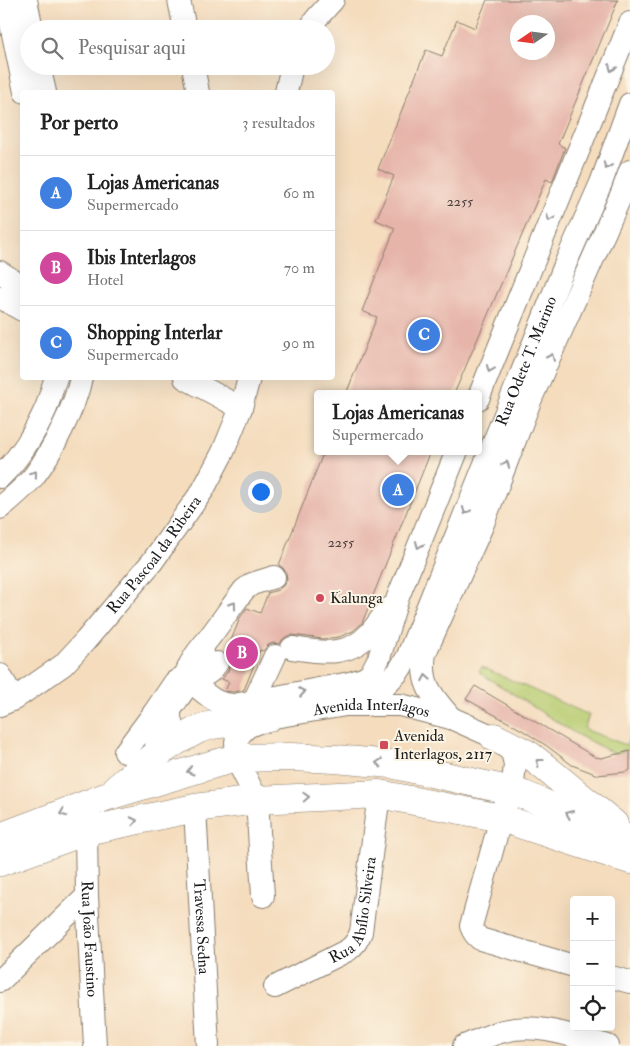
<!DOCTYPE html>
<html lang="pt">
<meta charset="utf-8">
<style>
:root{--surface:#fff;--page:#f6f6f6;--text:#222;--muted:#767676;--line:#e0e0e0;--accent:#d1495b}
body{margin:0;font-family:"IM FELL Double Pica",serif;background:var(--page);color:var(--text)}
.controls{position:absolute;right:15px;bottom:15px;display:grid;overflow:hidden;border-radius:5px;box-shadow:0 5px 20px #0002}
.controls button{width:45px;height:45px;display:grid;place-items:center;padding:0;border:0;border-bottom:1px solid var(--line);background:var(--surface);color:var(--text);font:25px sans-serif}
.compass{position:absolute;left:510px;top:15px;width:45px;height:45px;border-radius:50%;background:var(--surface);box-shadow:0 5px 20px #0002;rotate:257deg}
.you{position:absolute;left:260px;top:491px;width:18px;height:18px;margin:-12px;border:4px solid #fff;border-radius:50%;background:#1a73e8;box-shadow:0 0 0 8px #1a73e833}
.badge{display:grid;place-items:center;width:32px;height:32px;border-radius:50%;background:var(--accent);color:#fff;font-size:16px;font-weight:700}
.pin{position:absolute;translate:-50% -50%;border:2px solid #fff;box-shadow:0 1px 5px #0006}
.popup{position:absolute;left:314px;top:390px;width:168px;height:65px;box-sizing:border-box;display:grid;place-content:center;border-radius:5px;background:var(--surface);filter:drop-shadow(0 1px 4px #0005);font-size:16px;white-space:nowrap;color:var(--muted)}
.popup b{font-size:19px;color:var(--text)}
.popup::after{content:'';position:absolute;left:50%;top:100%;margin-left:-10px;border:10px solid transparent;border-top-color:var(--surface)}
.list{margin:0;padding:0;list-style:none}
h2{display:flex;justify-content:space-between;align-items:center;height:65px;margin:0;padding:0 20px;font-size:21px}
h2 small{font-size:16px;font-weight:400;color:var(--muted)}
.list li{display:grid;grid-template-columns:32px 1fr auto;gap:15px;align-items:center;box-sizing:border-box;height:75px;padding:0 20px;border-top:1px solid var(--line)}
.list b{display:block;font-size:19px;white-space:nowrap}
.list p{margin:0;font-size:16px;white-space:nowrap;color:var(--muted)}
.list em{font-size:16px;font-style:normal;color:var(--muted)}
.icon{flex:none;width:28px;height:28px;fill:none;stroke:currentColor;stroke-width:2;stroke-linecap:round;stroke-linejoin:round}
.map{position:relative;flex:none;width:630px;height:1046px;overflow:hidden}
.search{position:absolute;background:var(--surface);box-shadow:0 5px 20px #0002;left:20px;top:20px;width:315px;height:55px;display:flex;align-items:center;gap:12px;box-sizing:border-box;padding:0 18px;border-radius:28px;color:var(--muted);font-size:19px}
.panel{position:absolute;background:var(--surface);box-shadow:0 5px 20px #0002;left:20px;top:90px;width:315px;height:290px;border-radius:5px}
.map>svg:first-child{display:block}
.green{fill:#b7cc71;stroke:#6a7446}
.building{fill:#e6b4a9;fill-rule:evenodd}
.lines{fill:none;stroke-linecap:round;stroke-linejoin:round}
.minor-casing{stroke:#887c6c;stroke-width:24}
.major-casing{stroke:#887c6c;stroke-width:29}
.minor{stroke:#fff;stroke-width:22}
.major{stroke:#fff;stroke-width:28}
.oneway{stroke:#999}
.poi-dot{fill:#d1495b;stroke:#fcf5e5;stroke-width:2}
.labels{text-anchor:middle;dominant-baseline:central;stroke-width:4;stroke-linejoin:round;paint-order:stroke}
.number-label{font-size:14px;fill:#4e423f}
.street-label{font-size:16px;fill:#1c1c1c;stroke:#fcf5e5}
.poi-label{font-size:16px;fill:#1c1c1c;stroke:#fcf5e5;text-anchor:start}
</style>
<div class="map">
<svg width="630" height="1046" viewBox="0 0 630 1046">
<rect width="100%" height="100%" fill="#fcf5e5"/>
<filter id="ink" filterUnits="userSpaceOnUse"><feTurbulence type="fractalNoise" baseFrequency=".02" numOctaves="2"/><feDisplacementMap in="SourceGraphic" scale="10" xChannelSelector="R" yChannelSelector="G"/><feConvolveMatrix kernelMatrix="1 2 1 2 8 2 1 2 1" color-interpolation-filters="sRGB"/></filter>
<filter id="wash" filterUnits="userSpaceOnUse"><feTurbulence type="fractalNoise" baseFrequency=".0096" numOctaves="4" result="noise"/><feDisplacementMap in="SourceGraphic" scale="20" xChannelSelector="R" yChannelSelector="G"/><feGaussianBlur stdDeviation="1.12" result="paint"/><feColorMatrix in="noise" values="0 0 0 0 0 0 0 0 0 0 0 0 0 0 0 0 0 1.4 0 .05"/><feComposite in="paint" operator="in"/></filter>
<g filter="url(#wash)">
<rect width="100%" height="100%" fill="#f4dcbd"/>
<polygon class="green" points="482,667 589,715 584,729 626,745 630,738 630,749 615,754 576,734 480,673 479,670"/>
<g id="blocks">
<g class="building">
<path d="M487,0h131l-60,144 7,4 -13,34 -6,-3 -92,215h-108l31,-77 -15,-6 33,-83 -19,-8 18,-44 -16,-7 48,-119 16,6 15,-36 18,8zM518,22h30v30h-30z"/>
<polygon points="324,451 431,451 362,623 353,631 339,637 323,639 293,635 287,636 282,640 280,644 273,643 268,645 263,651 260,650 244,690 233,692 225,691 229,682 222,679 228,671 230,664 229,658 226,653 240,618 247,608 260,613 268,593 278,590 283,586 287,580 286,573 283,568 279,565"/>
<polygon points="475,686 595,757 601,758 630,751 630,770 625,772 598,775 572,765 547,746 522,730 466,699"/>
</g>
</g>
</g>
<g filter="url(#ink)">
<use href="#blocks" fill-opacity="0" stroke="#887c6c" stroke-width="1"/>
<g class="lines">
<defs>
<g id="minor">
<polyline points="6,0 25,92"/>
<polyline points="26,0 32,29"/>
<polyline points="179,0 185,29"/>
<polyline points="310,29 316,19 333,0"/>
<polyline points="39,66 45,92"/>
<polyline points="193,66 198,92"/>
<polyline points="286,92 292,66"/>
<polyline points="0,272 22,286"/>
<polyline points="0,297 22,310"/>
<polyline points="185,378 241,408"/>
<polyline points="478,399 630,23"/>
<path d="M0,477c20,-20 35,-44 46,-69 4,-10 6,-21 10,-30"/>
<path d="M0,508c11,-9 25,-21 34,-32 18,-24 41,-69 47,-98"/>
<path d="M292,648c28,4 55,10 77,-14 7,-7 13,-17 19,-25"/>
<path d="M203,653l-3,23c9,-1 12,-6 17,-13"/>
<path d="M187,671c5,-13 13,-22 22,-33 12,-16 23,-32 35,-48l8,-6 22,-7"/>
<polyline points="0,675 14,699"/>
<path d="M196,686c13,10 20,19 38,19l116,-22 13,-4 7,-4 9,-17 19,-61 59,-146"/>
<polyline points="254,701 275,656"/>
<path id="s1" d="M0,705l14,-6 49,-34 23,-25 66,-78 51,-72 20,-38 18,-44 8,-30"/>
<path id="s2" d="M346,705l37,-18 15,-15 9,-14 160,-398 34,-77 29,-79"/>
<path d="M451,718c-19,-22 -31,-34 -26,-65l57,-127 48,-125 92,-208 8,-22"/>
<polyline points="175,742 170,717 170,710 184,690"/>
<polyline points="125,752 154,713"/>
<polyline points="157,754 154,713 175,682 183,677"/>
<path id="s3" d="M195,808l13,238"/>
<path d="M501,818l-30,108c2,6 4,9 9,13l94,27"/>
<path id="s4" d="M86,831l1,65 8,150"/>
<path id="s5" d="M263,896l-6,-96 -16,-32 -4,-10 -1,-16 4,-8 7,-7 21,-9 78,-13h54l51,13 43,19 18,15 2,8 1,5 -3,26 -5,12 -3,3"/>
<polyline points="611,977 630,982"/>
<polyline points="0,981 87,896"/>
<path id="s6" d="M275,987l73,-37c7,-5 10,-10 13,-18l18,-138"/>
<path d="M464,1046c13,-5 27,-12 40,-15 34,-9 71,6 104,15"/>
</g>
<g id="major">
<polyline points="494,737 529,755 542,765 614,824"/>
<polyline points="116,789 157,754 175,742 199,729 212,725 268,718"/>
<polyline points="0,837 108,796 214,764 237,758 291,757 335,759 391,764 512,791 524,795 630,840"/>
<polyline points="0,862 86,831 195,808 257,800 379,794 501,818 630,860"/>
</g>
</defs>
<use href="#minor" class="minor-casing"/>
<use href="#major" class="major-casing"/>
<use href="#minor" class="minor"/>
<use href="#major" class="major"/>
</g>
<defs><path id="oneway-chevron" d="M-2-3.5L2.5 0L-2 3.5" fill="none" stroke-width="1.6" stroke-linecap="round" stroke-linejoin="round" transform="scale(1.25)"/></defs>
<g class="oneway">
<use href="#oneway-chevron" transform="translate(612 68) rotate(112)"/>
<use href="#oneway-chevron" transform="translate(607 166) rotate(110)"/>
<use href="#oneway-chevron" transform="translate(550 218) rotate(112)"/>
<use href="#oneway-chevron" transform="translate(551 357) rotate(-66)"/>
<use href="#oneway-chevron" transform="translate(490 369) rotate(112)"/>
<use href="#oneway-chevron" transform="translate(506 464) rotate(-69)"/>
<use href="#oneway-chevron" transform="translate(34 474) rotate(-52)"/>
<use href="#oneway-chevron" transform="translate(466 511) rotate(112)"/>
<use href="#oneway-chevron" transform="translate(419 545) rotate(112)"/>
<use href="#oneway-chevron" transform="translate(233 605) rotate(-54)"/>
<use href="#oneway-chevron" transform="translate(426 678) rotate(-100)"/>
<use href="#oneway-chevron" transform="translate(302 692) rotate(-10)"/>
<use href="#oneway-chevron" transform="translate(539 762) rotate(-143)"/>
<use href="#oneway-chevron" transform="translate(379 763) rotate(-175)"/>
<use href="#oneway-chevron" transform="translate(190 771) rotate(163)"/>
<use href="#oneway-chevron" transform="translate(306 797) rotate(-3)"/>
<use href="#oneway-chevron" transform="translate(63 813) rotate(159)"/>
<use href="#oneway-chevron" transform="translate(569 814) rotate(-157)"/>
<use href="#oneway-chevron" transform="translate(134 821) rotate(-12)"/>
</g>
</g>
<g class="poi-dot">
<circle cx="320" cy="598" r="5"/>
<rect x="379" y="740" width="10" height="10" rx="2.5"/>
</g>
<g class="labels">
<g class="number-label">
<text x="460" y="201">2255</text>
<text x="341" y="542">2255</text>
</g>
<g class="street-label">
<text stroke="none"><textPath href="#s2" startOffset="399">Rua Odete T. Marino</textPath></text>
<text stroke="none"><textPath href="#s1" startOffset="218">Rua Pascoal da Ribeira</textPath></text>
<text stroke="none"><textPath href="#s5" startOffset="305">Avenida Interlagos</textPath></text>
<text stroke="none"><textPath href="#s6" startOffset="121">Rua Abílio Silveira</textPath></text>
<text stroke="none"><textPath href="#s3" startOffset="119">Travessa Sedna</textPath></text>
<text stroke="none"><textPath href="#s4" startOffset="108">Rua João Faustino</textPath></text>
</g>
<g class="poi-label">
<text x="330" y="598">Kalunga</text>
<text x="394" y="736">Avenida<tspan x="394" dy="18">Interlagos, 2117</tspan></text>
</g>
</g>
</svg>
<div class="controls">
<button>+</button>
<button>−</button>
<button><svg class="icon" aria-label="locate" viewBox="0 0 24 24"><circle cx="12" cy="12" r="6"/><path d="M12 2v4M12 18v4M2 12h4M18 12h4"/></svg></button>
</div>
<svg class="compass" viewBox="-18 -18 36 36"><path d="M0-13l5 13h-10z" fill="#e53935"/><path d="M0 13l5-13h-10z" fill="#767676"/></svg>
<div class="you"></div>
<div class="pin badge" style="left:398px;top:490px;background:#3f7fe0">A</div>
<div class="popup"><b>Lojas Americanas</b>Supermercado</div>
<div class="pin badge" style="left:242px;top:653px;background:#d1479c">B</div>
<div class="pin badge" style="left:424px;top:335px;background:#3f7fe0">C</div>
<div class="search"><svg class="icon" aria-label="search" viewBox="0 0 24 24"><circle cx="10" cy="10" r="6"/><path d="M15 15l6 6"/></svg>Pesquisar aqui</div>
<section class="panel">
<h2>Por perto<small>3 resultados</small></h2>
<ul class="list">
<li><span class="badge" style="background:#3f7fe0">A</span><div><b>Lojas Americanas</b><p>Supermercado</p></div><em>60 m</em></li>
<li><span class="badge" style="background:#d1479c">B</span><div><b>Ibis Interlagos</b><p>Hotel</p></div><em>70 m</em></li>
<li><span class="badge" style="background:#3f7fe0">C</span><div><b>Shopping Interlar</b><p>Supermercado</p></div><em>90 m</em></li>
</ul>
</section>
</div>
